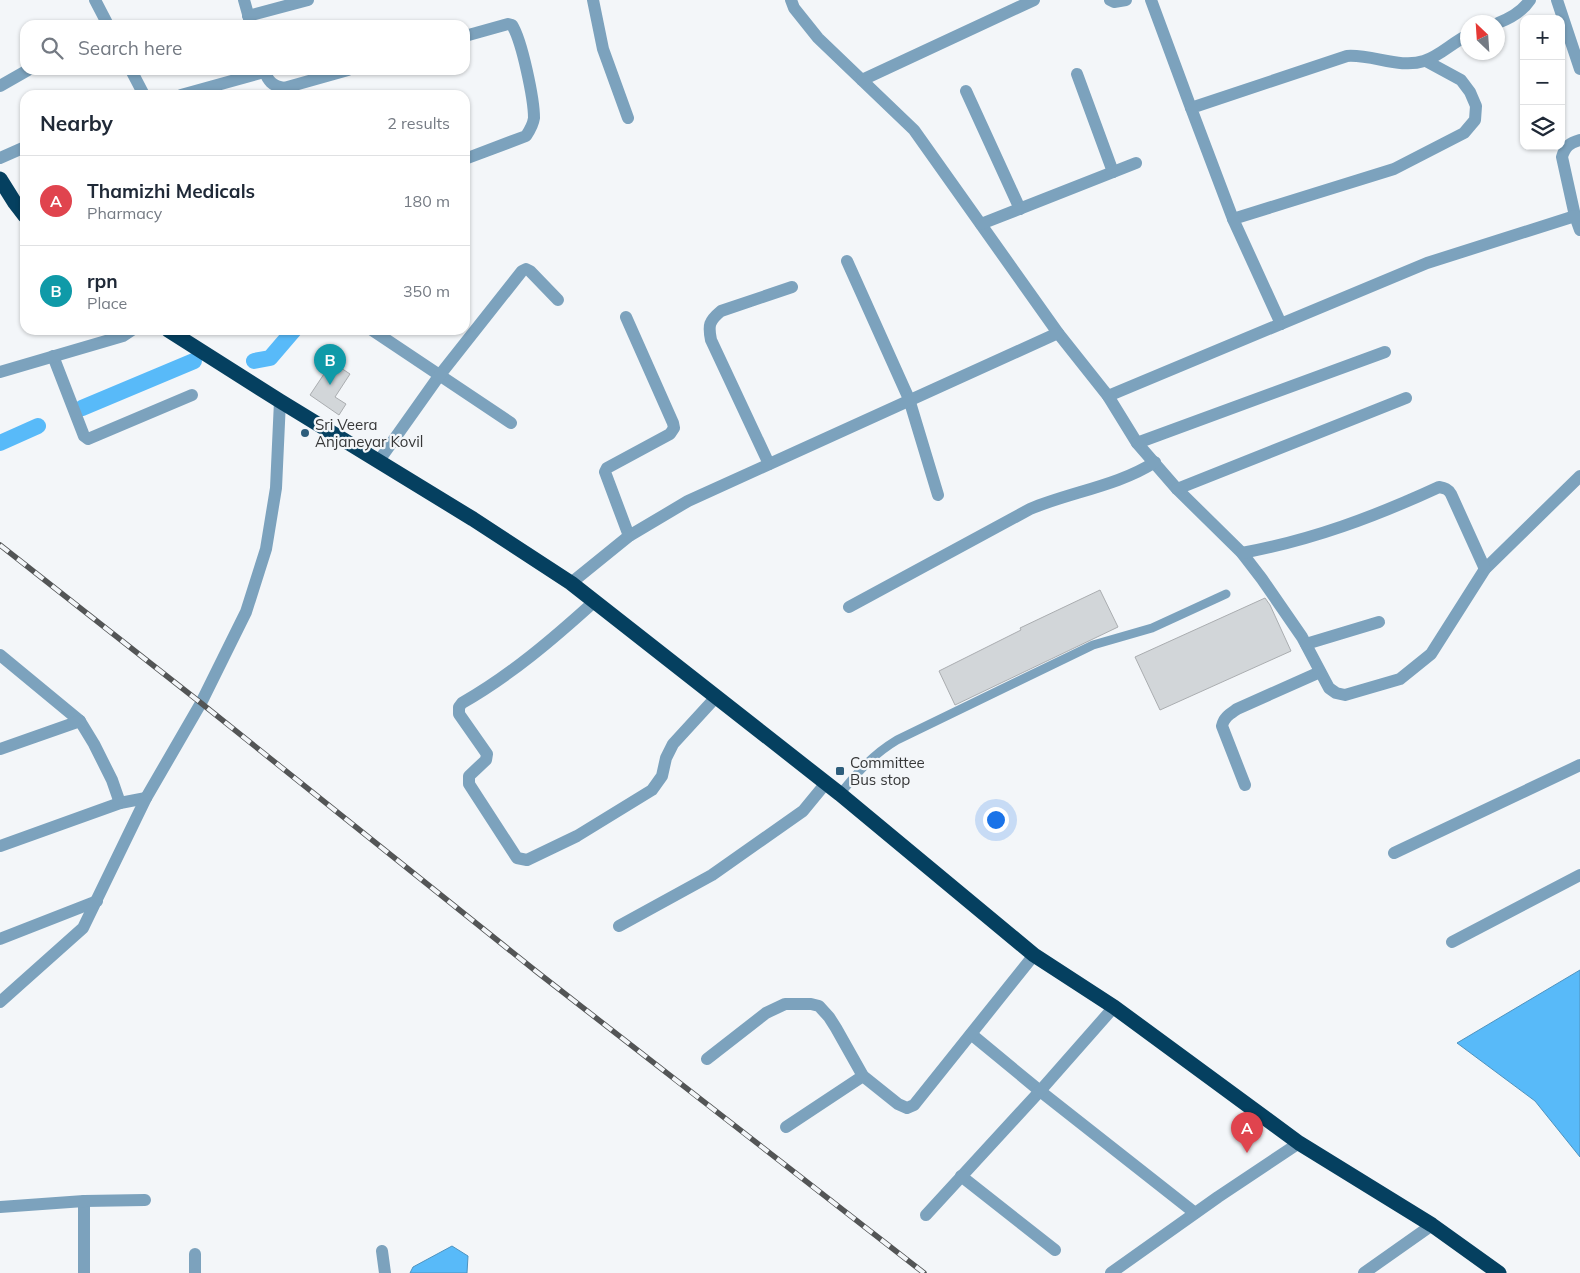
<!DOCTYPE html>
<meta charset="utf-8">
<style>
:root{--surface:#fff;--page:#f2f2f3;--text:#1f2937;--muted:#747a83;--line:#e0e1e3;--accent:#0f766e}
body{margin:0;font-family:Mulish,sans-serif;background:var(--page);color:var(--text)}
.controls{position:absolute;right:15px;top:15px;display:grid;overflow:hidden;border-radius:10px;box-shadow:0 1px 4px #0004}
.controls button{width:45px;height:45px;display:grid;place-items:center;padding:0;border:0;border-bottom:1px solid var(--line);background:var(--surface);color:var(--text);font:25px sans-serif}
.compass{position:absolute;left:1460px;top:15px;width:45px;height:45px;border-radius:50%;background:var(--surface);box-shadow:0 1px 4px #0004;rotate:335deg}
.you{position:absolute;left:995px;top:819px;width:18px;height:18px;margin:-12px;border:4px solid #fff;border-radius:50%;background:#1a73e8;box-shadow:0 0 0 8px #1a73e833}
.badge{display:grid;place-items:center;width:32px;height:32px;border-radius:50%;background:var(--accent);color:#fff;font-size:16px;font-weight:700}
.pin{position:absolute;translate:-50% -41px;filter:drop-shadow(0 1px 2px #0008)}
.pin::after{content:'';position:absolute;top:26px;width:18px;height:15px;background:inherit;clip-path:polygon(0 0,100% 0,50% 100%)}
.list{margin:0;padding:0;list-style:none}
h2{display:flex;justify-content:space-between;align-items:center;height:65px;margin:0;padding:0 20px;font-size:21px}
h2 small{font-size:16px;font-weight:400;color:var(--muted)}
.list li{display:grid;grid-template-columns:32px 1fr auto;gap:15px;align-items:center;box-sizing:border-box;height:90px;padding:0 20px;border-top:1px solid var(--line)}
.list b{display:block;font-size:19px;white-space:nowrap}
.list p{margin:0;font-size:16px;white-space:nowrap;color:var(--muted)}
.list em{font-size:16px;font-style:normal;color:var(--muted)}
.icon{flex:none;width:28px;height:28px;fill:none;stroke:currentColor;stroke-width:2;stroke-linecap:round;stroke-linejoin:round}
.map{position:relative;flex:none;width:1580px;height:1273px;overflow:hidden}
.search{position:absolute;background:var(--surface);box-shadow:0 1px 4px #0004;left:20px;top:20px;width:450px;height:55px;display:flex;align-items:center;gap:12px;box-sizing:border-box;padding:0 18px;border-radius:15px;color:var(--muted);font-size:19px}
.panel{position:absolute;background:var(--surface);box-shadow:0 1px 4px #0004;left:20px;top:90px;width:450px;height:245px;border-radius:15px}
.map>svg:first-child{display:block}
.water{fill:#58baf9;stroke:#4e93bf}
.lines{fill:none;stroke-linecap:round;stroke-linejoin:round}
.canal{stroke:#58baf9;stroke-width:16}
.building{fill:#d2d6d9;stroke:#aaadb0}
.lane{stroke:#7ca2bd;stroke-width:9}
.street{stroke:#7ca2bd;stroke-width:12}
.highway{stroke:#054060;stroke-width:15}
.rail-casing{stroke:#535556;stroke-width:5.5}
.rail{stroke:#f3f6f9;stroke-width:4;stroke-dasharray:11;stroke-linecap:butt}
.poi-dot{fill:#2d5d7b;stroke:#f3f6f9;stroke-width:2}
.labels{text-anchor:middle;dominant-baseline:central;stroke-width:4.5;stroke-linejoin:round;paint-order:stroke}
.poi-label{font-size:15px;fill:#363738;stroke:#f3f6f9;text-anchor:start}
</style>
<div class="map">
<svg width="1580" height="1273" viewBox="0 0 1580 1273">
<rect width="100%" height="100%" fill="#f3f6f9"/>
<g class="water">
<polygon points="1580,970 1580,1157 1535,1101 1457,1043"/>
<polygon points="452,1246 468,1256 467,1273 410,1273 413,1267"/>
</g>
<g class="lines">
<g class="canal">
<polyline points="254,361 270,358 294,330"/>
<polyline points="82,408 194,361"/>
<polyline points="0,443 38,426"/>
</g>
</g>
<g class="building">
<polygon points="332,362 350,374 335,397 346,404 339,415 310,395"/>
<polygon points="1100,590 1118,627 955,705 939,671 1021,630 1020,628"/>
<polygon points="1265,598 1270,605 1291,651 1160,710 1135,657"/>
</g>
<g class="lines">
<path class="lane" d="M840,794c18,-22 32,-39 57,-54l196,-95 59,-17 74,-34"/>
<g class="street">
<polyline points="95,0 108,25"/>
<polyline points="244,0 251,25"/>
<polyline points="593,0 603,49 628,118"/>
<polyline points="791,0 794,8 818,38 914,130 1058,333 1108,396 1137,443 1177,489 1242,553 1262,579 1302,637 1329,688 1336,693 1345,695 1400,679 1431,654 1485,569 1580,476"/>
<polyline points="1110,0 1114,2 1126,0"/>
<polyline points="1151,0 1191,108"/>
<polyline points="1557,0 1580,69"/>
<polyline points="248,16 308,0"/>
<path d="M1498,23c13,-5 24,-11 32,-23"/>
<path d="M465,36l43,-12 4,1c10,16 22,74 22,93 -1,7 -4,12 -8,18l-61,23"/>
<polyline points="131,70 144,95"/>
<path d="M264,70c4,11 8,16 20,18l64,-18"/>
<polyline points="1077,74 1113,172"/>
<polyline points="862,80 1034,0"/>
<polyline points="0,86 28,70"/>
<polyline points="966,91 1020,209"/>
<polyline points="181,95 264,72"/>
<polyline points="0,158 25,147"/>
<path d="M1575,216l-13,-59c3,-11 8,-14 18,-17"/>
<polyline points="1233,219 1394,169 1464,133 1475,120 1476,106 1470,92 1461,80 1426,61"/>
<polyline points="981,224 1136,163"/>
<polyline points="847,261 909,399 938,495"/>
<polyline points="626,317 673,423 674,428 670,434 607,468 605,472 629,536"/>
<path d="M1281,324l-48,-105 -42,-111 156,-52c25,-2 53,13 77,5 16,-5 29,-19 44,-26"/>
<polyline points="372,330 511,423"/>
<polyline points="53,356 84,436 88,439 192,395"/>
<polyline points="0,372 123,336 132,330"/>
<polyline points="1108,396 1427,263 1575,216 1580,230"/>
<polyline points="1137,443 1385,352"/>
<polyline points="378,462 439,376 522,271 526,269 530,271 558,300"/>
<path d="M769,464l-58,-124c-3,-15 -2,-19 10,-29l71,-24"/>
<polyline points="1177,489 1406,398"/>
<path d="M1242,553c70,-13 132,-36 197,-66 6,1 9,2 12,7l34,75"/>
<polyline points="571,583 629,536 688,501 1058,333"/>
<path d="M595,601c-42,38 -84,74 -133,102l-3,4v7l28,40 -1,6 -17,16v8l48,74 10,2 50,-24 75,-46 10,-14 4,-18 7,-14 44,-48"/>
<path d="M849,607l181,-98c40,-17 88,-23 125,-47"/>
<polyline points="1306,644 1379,622"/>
<polyline points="0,655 80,721 94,744 112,780 120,803"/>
<polyline points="0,749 80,721"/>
<path d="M1245,785l-23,-59c2,-9 8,-12 15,-17l83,-37"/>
<polyline points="0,846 120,803 146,798"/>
<polyline points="1394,853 1580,765"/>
<polyline points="619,926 712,875 803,811 826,783"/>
<polyline points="0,939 97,901"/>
<polyline points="1452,942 1580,875"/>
<polyline points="0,1002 83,928 146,798 201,703 246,612 266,549 276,488 280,401"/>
<polyline points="971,1034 1040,1091 1195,1213"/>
<polyline points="707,1059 766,1013 785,1004 811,1004 819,1006 829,1017 836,1028 863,1076 898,1104 907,1108 914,1105 1034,955"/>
<polyline points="786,1127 863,1076"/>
<polyline points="961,1176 1055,1250"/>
<polyline points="84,1201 84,1273"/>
<polyline points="0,1207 84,1201 145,1200"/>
<polyline points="926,1215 1040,1091 1114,1007"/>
<polyline points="382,1251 385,1273"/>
<polyline points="195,1273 195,1254"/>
<polyline points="1111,1273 1218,1197 1299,1143"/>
<polyline points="1364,1273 1432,1225"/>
</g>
<g class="highway">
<polyline points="0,179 15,203 25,216"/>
<polyline points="168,330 280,401 473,519 571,583 840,794 1034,955 1114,1007 1299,1143 1432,1225 1499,1273"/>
</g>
<defs>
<polyline id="rail" points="0,545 201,703 537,972 924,1273"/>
</defs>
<use href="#rail" class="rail-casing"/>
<use href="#rail" class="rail"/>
</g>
<g class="poi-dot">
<circle cx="305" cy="433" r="5"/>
<rect x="835" y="766" width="10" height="10" rx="2.5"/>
</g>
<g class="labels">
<g class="poi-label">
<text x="315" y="424">Sri Veera<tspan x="315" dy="17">Anjaneyar Kovil</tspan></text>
<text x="850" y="762">Committee<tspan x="850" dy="17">Bus stop</tspan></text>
</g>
</g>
</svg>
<div class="controls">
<button>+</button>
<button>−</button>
<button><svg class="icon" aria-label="layers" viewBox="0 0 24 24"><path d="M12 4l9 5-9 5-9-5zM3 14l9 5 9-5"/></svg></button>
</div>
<svg class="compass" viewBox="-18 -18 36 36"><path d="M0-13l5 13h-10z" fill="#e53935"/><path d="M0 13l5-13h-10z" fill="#747a83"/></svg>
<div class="you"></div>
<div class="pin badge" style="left:1247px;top:1153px;background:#e0444e">A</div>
<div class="pin badge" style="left:330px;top:385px;background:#0f9aa8">B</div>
<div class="search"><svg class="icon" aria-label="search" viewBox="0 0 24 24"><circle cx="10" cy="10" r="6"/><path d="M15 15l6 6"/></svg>Search here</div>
<section class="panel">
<h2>Nearby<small>2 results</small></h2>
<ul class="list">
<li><span class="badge" style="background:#e0444e">A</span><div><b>Thamizhi Medicals</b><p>Pharmacy</p></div><em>180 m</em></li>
<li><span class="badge" style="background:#0f9aa8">B</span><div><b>rpn</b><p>Place</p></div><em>350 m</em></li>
</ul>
</section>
</div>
